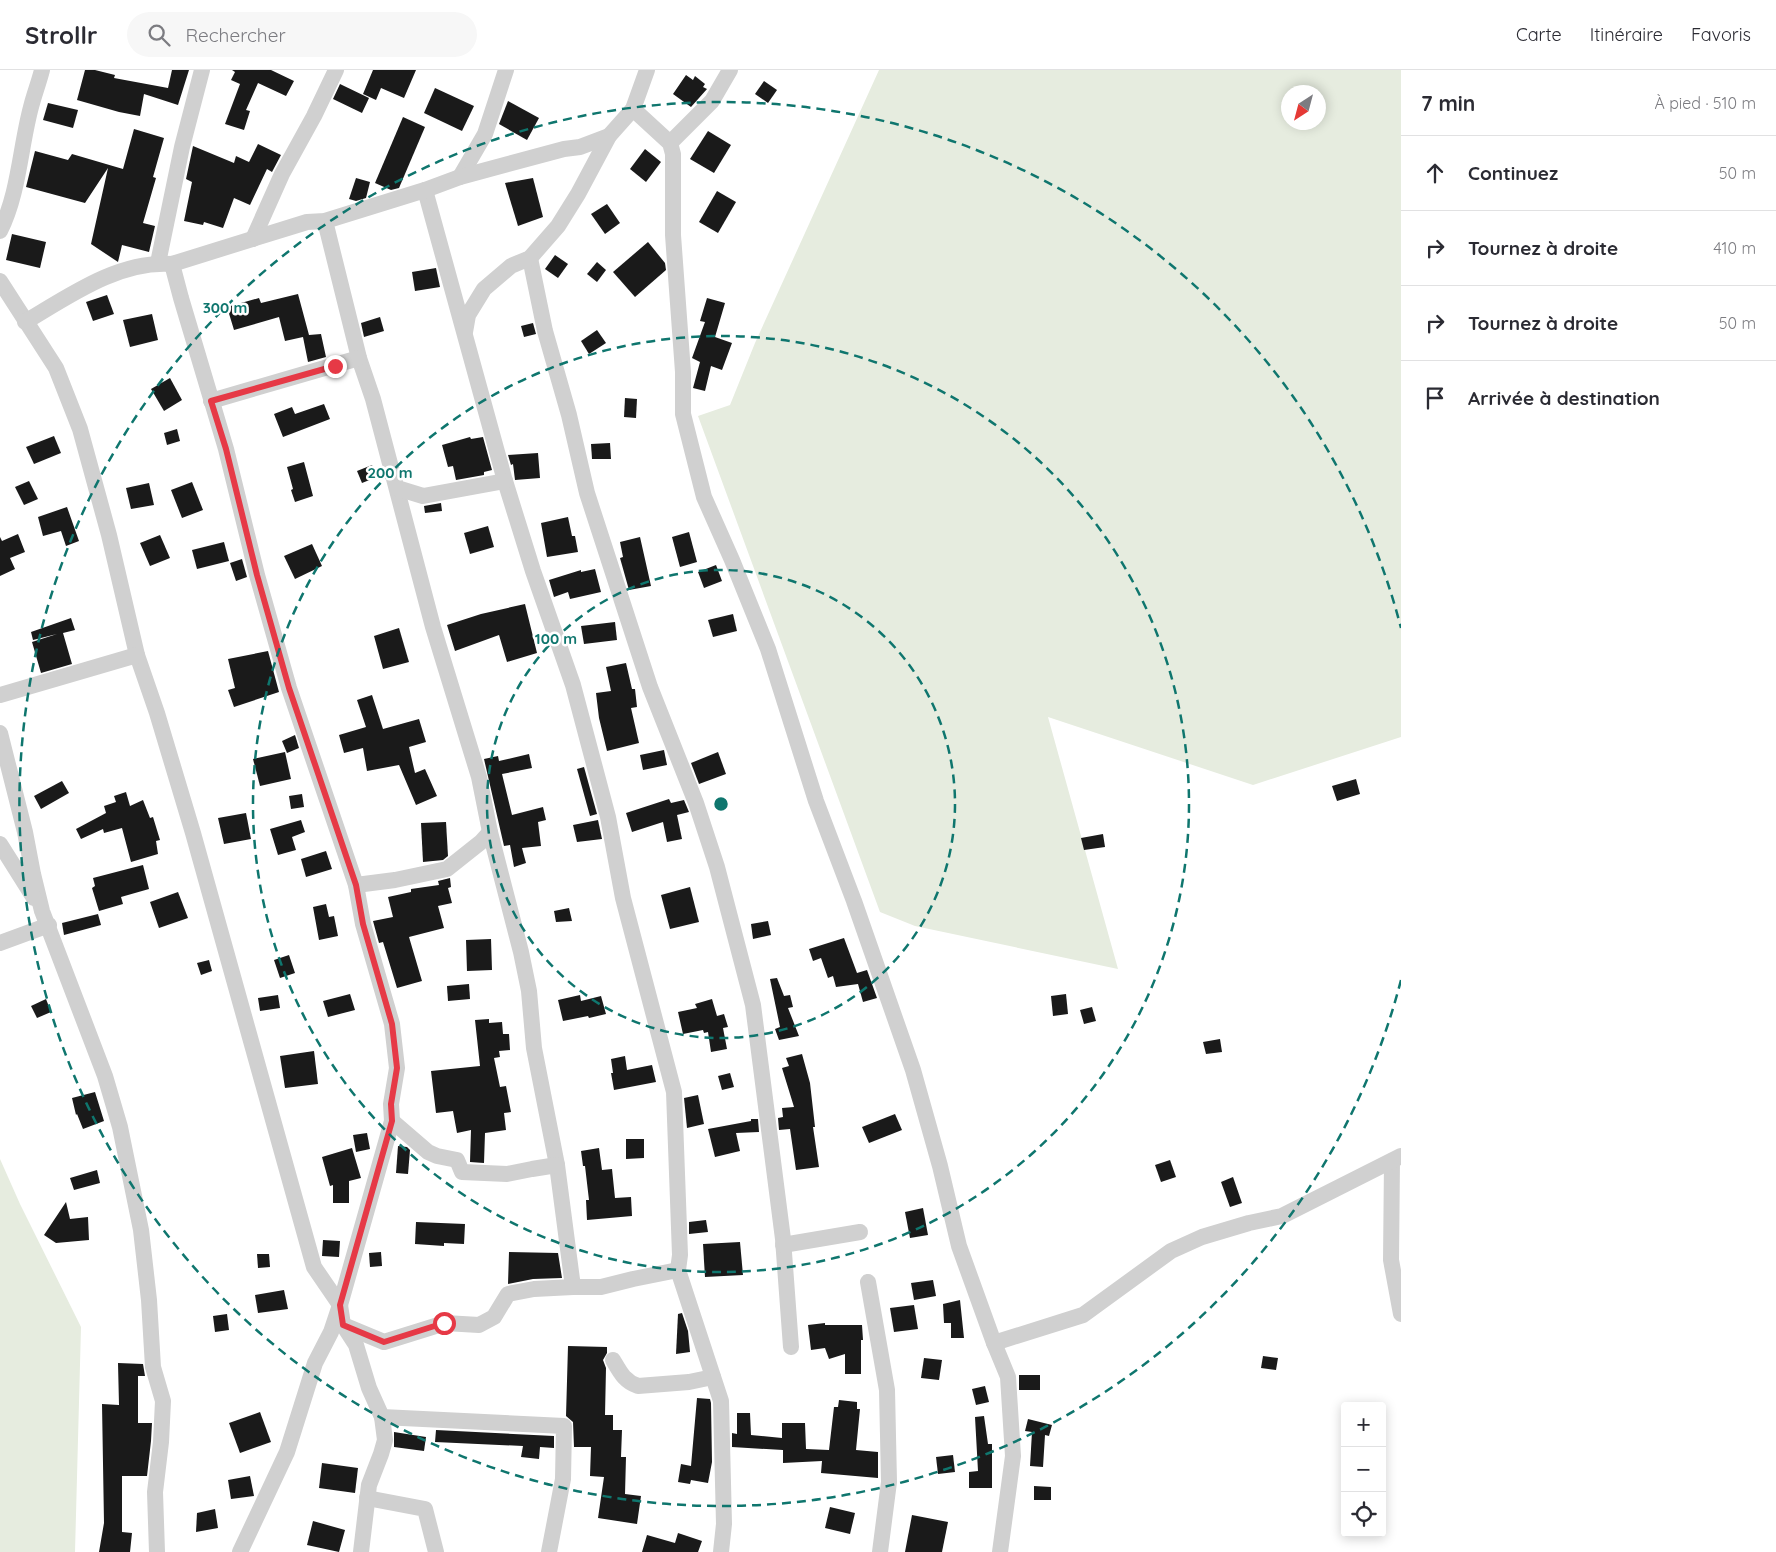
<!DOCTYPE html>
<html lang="fr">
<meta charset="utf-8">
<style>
:root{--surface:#fff;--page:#f7f7f7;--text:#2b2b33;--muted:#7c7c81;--line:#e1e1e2}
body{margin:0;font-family:Quicksand,sans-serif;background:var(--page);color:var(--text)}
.controls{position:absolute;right:15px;bottom:15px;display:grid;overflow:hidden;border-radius:5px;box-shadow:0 2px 12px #0003}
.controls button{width:45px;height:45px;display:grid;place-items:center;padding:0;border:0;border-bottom:1px solid var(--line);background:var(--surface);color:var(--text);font:25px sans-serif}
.compass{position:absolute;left:1281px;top:15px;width:45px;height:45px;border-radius:50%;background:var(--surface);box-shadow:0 2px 12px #0003;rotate:216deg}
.stop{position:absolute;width:15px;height:15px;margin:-11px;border:4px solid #e63946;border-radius:50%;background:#fff}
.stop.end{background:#e63946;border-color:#fff;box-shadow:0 1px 5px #0008}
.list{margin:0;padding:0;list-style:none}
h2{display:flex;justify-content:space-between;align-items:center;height:65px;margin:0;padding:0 20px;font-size:21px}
h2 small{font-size:16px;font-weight:400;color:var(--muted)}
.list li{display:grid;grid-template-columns:32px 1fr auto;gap:15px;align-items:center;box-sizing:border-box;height:75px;padding:0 20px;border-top:1px solid var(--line)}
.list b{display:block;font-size:19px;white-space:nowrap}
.list em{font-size:16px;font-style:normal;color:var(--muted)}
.icon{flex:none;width:28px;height:28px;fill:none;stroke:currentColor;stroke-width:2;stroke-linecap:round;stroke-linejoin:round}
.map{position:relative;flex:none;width:1401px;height:1482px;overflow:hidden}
header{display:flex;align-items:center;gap:30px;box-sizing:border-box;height:70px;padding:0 25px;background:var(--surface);border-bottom:1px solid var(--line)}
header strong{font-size:24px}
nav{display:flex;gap:28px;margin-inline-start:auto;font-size:18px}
.search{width:350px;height:45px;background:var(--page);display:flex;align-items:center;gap:12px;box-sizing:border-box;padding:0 18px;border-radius:28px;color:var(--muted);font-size:19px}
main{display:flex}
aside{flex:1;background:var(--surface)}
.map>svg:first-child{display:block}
.green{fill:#e6ecdf;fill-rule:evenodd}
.building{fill:#1a1a1a}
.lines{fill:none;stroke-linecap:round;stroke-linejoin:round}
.minor{stroke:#d0d0d0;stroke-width:16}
.route{stroke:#e63946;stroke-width:6}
.ring{fill:none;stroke:#0f766e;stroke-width:2.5;stroke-dasharray:9 6}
.centre{fill:#0f766e;stroke:#fff;stroke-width:2.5}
.ring-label{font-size:15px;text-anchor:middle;font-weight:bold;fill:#0f766e;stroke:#fff;stroke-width:5;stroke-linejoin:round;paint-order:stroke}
</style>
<header>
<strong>Strollr</strong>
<div class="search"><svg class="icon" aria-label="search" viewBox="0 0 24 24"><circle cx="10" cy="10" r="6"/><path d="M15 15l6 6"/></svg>Rechercher</div>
<nav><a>Carte</a><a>Itinéraire</a><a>Favoris</a></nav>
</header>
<main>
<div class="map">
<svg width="1401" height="1482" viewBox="0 0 1401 1482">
<rect width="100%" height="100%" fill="#fff"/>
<g class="green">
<path d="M879,0h522v667l-148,48 -205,-68 70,252 -203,-43 -35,-14 -182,-496 32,-11 25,-62zM1288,22h30v30h-30z"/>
<polygon points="0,1089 20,1134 81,1257 75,1482 0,1482"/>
</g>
<g class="building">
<polygon points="85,0 95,0 115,5 114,8 168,18 172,0 189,0 178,35 144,24 140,46 119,42 77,30"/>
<polygon points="232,0 271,0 294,11 286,26 258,13 246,40 250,41 244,60 225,54 240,14 231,10 235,2"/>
<polygon points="373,0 416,0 404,28 381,18 376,30 363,24"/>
<polygon points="686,5 693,10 695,6 705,14 703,17 707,19 691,37 673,24"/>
<polygon points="764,11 777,20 768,33 755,24"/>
<polygon points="340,14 369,28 362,43 333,29"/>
<polygon points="435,18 474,36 462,61 424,43"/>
<polygon points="508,31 539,48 527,70 499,54"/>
<polygon points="48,33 78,40 73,58 43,50"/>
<polygon points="403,47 425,57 399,118 391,120 375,113"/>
<polygon points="134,59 164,68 153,107 156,108 143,153 155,156 149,182 122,175 118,192 91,174 108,98 85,133 26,117 35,81 68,90 72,84 123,99"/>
<polygon points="708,61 731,75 714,103 690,89"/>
<polygon points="258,74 281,85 272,102 267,99 250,135 234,128 223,158 204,152 203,155 184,151 192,112 186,109 193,76 234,93 236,86 249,92"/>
<polygon points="645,79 661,92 646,112 630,99"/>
<polygon points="356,108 370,112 366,128 356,131 349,129"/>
<polygon points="533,108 543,147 518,156 505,113"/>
<polygon points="717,121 736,132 718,163 699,152"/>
<polygon points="607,134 620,153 605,164 591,144"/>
<polygon points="12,164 46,172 40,198 6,190"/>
<polygon points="648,172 665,193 666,200 635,227 613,202"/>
<polygon points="555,185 568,194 558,208 545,199"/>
<polygon points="597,192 606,200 597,212 587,204"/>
<polygon points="436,198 440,217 415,221 412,202"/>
<polygon points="298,224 309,265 321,264 326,287 308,292 303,267 285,271 279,247 234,260 227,237 259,228 261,233"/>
<polygon points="107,225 114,244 93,251 86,232"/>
<polygon points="707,228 725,233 715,267 732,273 722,300 711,296 705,321 693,318 700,292 692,288 705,252 700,251"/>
<polygon points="152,244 158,270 130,277 123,250"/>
<polygon points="380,247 384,261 364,267 361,253"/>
<polygon points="533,253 536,264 524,267 521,256"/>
<polygon points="597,260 606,273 589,284 581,271"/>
<polygon points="170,308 182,330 164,341 151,319"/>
<polygon points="625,328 637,329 636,348 624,347"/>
<polygon points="324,334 330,349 283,367 274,344 292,337 295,344"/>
<polygon points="177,359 180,371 167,375 164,363"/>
<polygon points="54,366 61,383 34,394 26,377"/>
<polygon points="470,367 471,369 483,367 492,400 484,402 484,405 456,410 453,396 448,397 442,375"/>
<polygon points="610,373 611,389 592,389 591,374"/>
<polygon points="538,383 540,408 515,410 513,394 511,395 508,385"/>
<polygon points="304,392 313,426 295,432 291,420 293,419 287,397"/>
<polygon points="372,395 377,407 362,413 357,401"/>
<polygon points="29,411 38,429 24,435 15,417"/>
<polygon points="192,412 203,440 182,448 171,420"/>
<polygon points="149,413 154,435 131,439 126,418"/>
<polygon points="441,433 442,441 425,443 424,436"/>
<polygon points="67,437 79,471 66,476 61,461 43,466 38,447"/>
<polygon points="568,447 572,466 575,466 578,482 547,487 541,453"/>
<polygon points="488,456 494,477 470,484 464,463"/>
<polygon points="689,462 697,492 680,497 672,467"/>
<polygon points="18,464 25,482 10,488 15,499 0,506 0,467 2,471"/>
<polygon points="160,465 170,488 150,496 140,473"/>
<polygon points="640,467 651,516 629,520 620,488 623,487 620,472"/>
<polygon points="224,472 229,491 197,499 192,480"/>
<polygon points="312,474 322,496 295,509 284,486"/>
<polygon points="242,489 247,507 236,511 230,493"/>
<polygon points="716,495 722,511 704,518 698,502"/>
<polygon points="595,499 601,522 570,529 568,522 554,527 549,510 581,500 581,502"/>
<polygon points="525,534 537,583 507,592 499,565 455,581 447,555 481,544"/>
<polygon points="733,544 737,561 713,567 708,550"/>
<polygon points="71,548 75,560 63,563 72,594 41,603 32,572 57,564 33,570 31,562"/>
<polygon points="615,552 617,570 584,574 581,556"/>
<polygon points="399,558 409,592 383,599 374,566"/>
<polygon points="268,581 279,622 234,637 228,620 235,618 228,589"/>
<polygon points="626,593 632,619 635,619 637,637 631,638 639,673 607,681 599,648 596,623 611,621 606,597"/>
<polygon points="372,625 383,659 419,649 426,672 409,677 415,703 425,699 437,726 416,735 399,695 367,701 363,678 344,683 339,665 366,657 357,630"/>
<polygon points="295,665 299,678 287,683 282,671"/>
<polygon points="664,680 667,695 643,700 640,685"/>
<polygon points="285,682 291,709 260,716 253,689"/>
<polygon points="718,682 726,704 699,714 691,693"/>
<polygon points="529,684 532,698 502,704 512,745 543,737 546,750 538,752 541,776 522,778 526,793 514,797 510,775 504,776 484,689 498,686 499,691"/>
<polygon points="584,697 597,744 590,746 577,699"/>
<polygon points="1356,709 1360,724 1337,731 1332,716"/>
<polygon points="62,711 69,723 41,739 34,726"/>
<polygon points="126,722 130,736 143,730 150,748 153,747 160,770 156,771 158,784 131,792 122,758 104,763 103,759 81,769 76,759 106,743 104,736 116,732 114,726"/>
<polygon points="302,724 304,737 291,739 289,726"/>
<polygon points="669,729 671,733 684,730 689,742 677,745 682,769 667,772 663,752 632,762 626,743"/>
<polygon points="246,743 251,769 224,774 218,748"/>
<polygon points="301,750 305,762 292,767 296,780 278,785 270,759"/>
<polygon points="598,750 602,769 577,772 573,755"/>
<polygon points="446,752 448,786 443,790 423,792 421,753"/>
<polygon points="1103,764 1105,777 1084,780 1081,768"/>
<polygon points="326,781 332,799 306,807 301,789"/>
<polygon points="143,795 149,819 121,827 123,834 99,841 92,818 95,816 93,808"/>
<polygon points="450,808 451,817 448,818 452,833 438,836 444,858 409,867 422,911 397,918 383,872 379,873 373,851 393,847 388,827 411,822 411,819 439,815 438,811"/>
<polygon points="690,817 699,852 670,859 661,825"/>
<polygon points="178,822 188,848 159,858 150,832"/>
<polygon points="326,834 329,847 334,846 338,866 319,870 313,837"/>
<polygon points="569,838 572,851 556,852 554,841"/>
<polygon points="98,844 101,855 64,865 62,853"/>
<polygon points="768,851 771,865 753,869 751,854"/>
<polygon points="844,868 857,903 867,900 877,928 863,932 858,914 836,917 833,906 828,908 821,888 813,891 809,879"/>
<polygon points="491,869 492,900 467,901 466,870"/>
<polygon points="289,885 295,903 280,908 274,890"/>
<polygon points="209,890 212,901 201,905 197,893"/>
<polygon points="777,908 784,926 790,925 793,937 788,938 799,966 779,970 775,959 780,957 770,909"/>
<polygon points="469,914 470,929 448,931 447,916"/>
<polygon points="350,924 355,940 328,947 323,931"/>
<polygon points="1066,924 1068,944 1053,946 1051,926"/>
<polygon points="278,925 280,938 260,941 258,928"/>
<polygon points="580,925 581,931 601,926 606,944 589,948 588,946 563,951 558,930"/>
<polygon points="46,929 51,942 37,948 31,936"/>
<polygon points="712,929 717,946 724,944 728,957 723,958 727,979 711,982 708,962 704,963 703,960 683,964 678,942 697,938 695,934"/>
<polygon points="1092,937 1096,951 1084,954 1080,940"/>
<polygon points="489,949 489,953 502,952 503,964 509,964 510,980 499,981 500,987 494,988 500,1017 506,1016 511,1042 504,1043 506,1060 485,1063 484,1093 470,1092 471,1060 457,1063 453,1041 436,1043 431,1001 480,996 475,950"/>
<polygon points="1220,969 1222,982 1206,984 1203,972"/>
<polygon points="314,981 318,1014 285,1018 280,986"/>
<polygon points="802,984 810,1013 815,1057 813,1057 819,1097 796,1100 790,1059 779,1060 778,1048 783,1047 782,1038 794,1037 782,998 789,996 786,988"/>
<polygon points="625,986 627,1000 652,995 656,1012 614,1020 611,1003 613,1003 611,989"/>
<polygon points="730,1003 734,1017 722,1020 718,1006"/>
<polygon points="95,1022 104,1051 83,1059 77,1044 76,1045 72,1028"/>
<polygon points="698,1025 704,1054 687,1058 684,1028"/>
<polygon points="895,1044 902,1060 869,1073 862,1057"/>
<polygon points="751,1049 758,1049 759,1062 736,1063 740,1081 715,1087 708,1059 751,1051"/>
<polygon points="367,1063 370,1079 356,1082 353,1065"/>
<polygon points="626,1069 644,1069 644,1088 626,1089"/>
<polygon points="398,1076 407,1077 410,1080 408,1104 396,1103"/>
<polygon points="352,1078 361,1108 349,1111 349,1133 333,1133 333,1115 330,1116 322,1087"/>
<polygon points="599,1078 602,1100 612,1099 615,1128 631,1127 632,1146 587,1150 586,1130 589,1130 585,1096 583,1096 581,1081"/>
<polygon points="1170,1090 1176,1107 1161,1112 1155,1095"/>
<polygon points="97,1100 100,1113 74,1120 70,1108"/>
<polygon points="1233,1107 1242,1133 1230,1137 1221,1112"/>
<polygon points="66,1132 70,1149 88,1147 89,1170 56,1173 44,1165"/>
<polygon points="923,1138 928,1165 910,1168 905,1142"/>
<polygon points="706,1150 708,1162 689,1164 689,1152"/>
<polygon points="416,1152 465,1154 464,1174 444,1173 444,1176 415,1174"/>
<polygon points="323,1170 340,1171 339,1187 322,1186"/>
<polygon points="740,1172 743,1205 705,1207 703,1174"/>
<polygon points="381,1182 382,1196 370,1197 369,1183"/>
<polygon points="509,1182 558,1183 562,1208 533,1209 508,1214"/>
<polygon points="257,1184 269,1184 270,1197 258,1198"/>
<polygon points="933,1210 936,1226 914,1230 911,1213"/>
<polygon points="284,1220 288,1239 258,1243 255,1225"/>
<polygon points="960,1230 964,1268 951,1268 951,1253 944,1253 943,1234"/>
<polygon points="914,1235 918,1259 894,1262 890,1238"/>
<polygon points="682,1243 688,1261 690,1282 676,1284 678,1244"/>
<polygon points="227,1244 229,1260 215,1262 213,1246"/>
<polygon points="825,1253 825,1255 862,1255 863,1270 861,1270 861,1304 845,1304 845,1284 829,1289 825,1278 811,1280 808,1255"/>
<polygon points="568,1276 607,1277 607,1283 603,1290 606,1298 605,1345 613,1345 613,1360 622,1360 621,1387 626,1387 625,1424 641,1426 637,1454 598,1448 604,1407 590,1406 591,1377 574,1377 573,1352 566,1346"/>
<polygon points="1263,1286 1278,1288 1276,1300 1261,1298"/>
<polygon points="924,1288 942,1290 939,1310 921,1308"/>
<polygon points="118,1293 143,1294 145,1306 138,1306 138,1353 152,1353 151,1371 147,1406 122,1406 122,1462 132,1463 130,1482 99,1482 104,1453 102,1334 119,1335"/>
<rect x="1019" y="1305" width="21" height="15"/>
<polygon points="985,1316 989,1332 976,1335 972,1319"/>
<polygon points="697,1328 710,1329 711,1333 712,1392 708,1413 691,1410 690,1414 678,1412 681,1394 691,1396"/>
<polygon points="839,1330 857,1332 857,1339 860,1339 856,1380 878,1382 878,1408 821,1403 822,1391 783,1393 783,1380 732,1377 732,1363 737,1364 737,1343 750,1343 751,1365 782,1368 782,1353 805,1353 806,1379 829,1380 834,1337 838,1337"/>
<polygon points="260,1342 271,1372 240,1383 229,1353"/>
<polygon points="984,1346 988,1374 992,1374 992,1418 969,1418 969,1402 978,1401 975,1347"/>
<polygon points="1028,1349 1052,1355 1049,1366 1045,1365 1043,1397 1030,1396 1032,1362 1025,1361"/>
<polygon points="436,1360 554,1366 554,1378 540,1377 539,1389 521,1387 523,1376 435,1372"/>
<polygon points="394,1362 426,1367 424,1381 394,1377"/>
<polygon points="953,1385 955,1402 938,1404 936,1387"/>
<polygon points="322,1393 358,1398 355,1423 319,1418"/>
<polygon points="250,1406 254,1426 231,1429 228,1410"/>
<polygon points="1034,1416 1051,1417 1051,1430 1034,1430"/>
<polygon points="830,1437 855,1443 850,1464 825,1458"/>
<polygon points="215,1439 218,1458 196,1462 197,1443"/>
<polygon points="912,1445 948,1452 942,1482 905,1482"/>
<polygon points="313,1451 345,1460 339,1482 307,1475"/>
<polygon points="678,1463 702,1471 698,1482 642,1482 647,1465 675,1473"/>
</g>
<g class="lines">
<g class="minor">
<polyline points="633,39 670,73 673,84 673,165 683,302 683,344 704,427 732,490 768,579 816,731 854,831 913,1000 940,1096 959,1176 994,1273 1008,1307 1013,1386 1000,1482"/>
<polyline points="670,73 712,31 730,0"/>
<polyline points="460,107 485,64 506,0"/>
<polyline points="425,120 505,411 533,501 573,615 608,747 623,828 674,1022 680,1185 678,1200 721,1331 724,1454 721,1482"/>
<polyline points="325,151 359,288 373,329 433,557 479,707 490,762 521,882 529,921 534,978 557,1095 573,1217 601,1217 633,1209 678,1200"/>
<path d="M0,161c19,-38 20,-83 31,-124 3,-12 8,-25 11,-37"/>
<polyline points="253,169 282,104 314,46 336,0"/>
<polyline points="530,188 545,261 569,345 587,423 650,617 696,733 717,797 753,935 783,1169 791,1277"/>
<polyline points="158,193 182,77 202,0"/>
<polyline points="172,194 181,228 226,379 257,505 289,618 356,815 363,854 392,954 397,998 391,1034 392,1051 340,1235 331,1262 315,1293 287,1382 240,1482"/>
<polyline points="0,211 56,298 80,359 109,465 137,585 157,643 193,763 314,1197 340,1235 343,1255 356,1275 369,1318 382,1347 564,1356 563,1409 549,1482"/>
<path d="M25,252c44,-26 94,-62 147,-58l135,-42 18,-1 100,-31 35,-13 104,-28 16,-2 29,-11"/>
<polyline points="465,262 468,245 484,219 511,196 530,188 558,156 578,124 609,66 633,39 647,0"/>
<polyline points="211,331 359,288"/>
<polyline points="397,418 423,426 505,411"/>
<polyline points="0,625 137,585"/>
<polyline points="0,663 25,762 33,804 42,841 105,1006 120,1057 141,1160 149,1230 153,1297 163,1331 161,1372 155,1422 157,1482"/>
<polyline points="0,774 34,828"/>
<polyline points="356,815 395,810 447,799 481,772 490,762"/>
<polyline points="0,873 49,855"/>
<polyline points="392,1051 428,1082 437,1086 457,1090 462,1102 507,1104 532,1099 557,1095"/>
<polyline points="1392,1091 1391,1190 1401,1244"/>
<polyline points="783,1175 860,1162"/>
<polyline points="868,1212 887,1320 889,1412 880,1482"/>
<polyline points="343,1255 384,1272 445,1253 479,1255 494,1247 508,1224 534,1219 573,1217"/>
<polyline points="994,1273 1083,1245 1171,1181 1202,1167 1249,1153 1282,1146 1401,1086"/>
<path d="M613,1290c7,12 11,21 25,26l51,-4 24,-5"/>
<polyline points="367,1428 425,1439 436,1482"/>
<polyline points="361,1482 369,1415 381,1384 385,1370 382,1347"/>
</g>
</g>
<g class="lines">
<polyline class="route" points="335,296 211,331 226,379 257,505 289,618 356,815 363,854 392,954 397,998 391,1034 392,1051 340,1235 343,1255 384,1272 444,1253"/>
</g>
<g class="ring">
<circle cx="721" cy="734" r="234"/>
<circle cx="721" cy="734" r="468"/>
<path d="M1401 910A702 702 0 1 1 1401 558"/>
</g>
<circle cx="721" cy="734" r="8" class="centre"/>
<g class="ring-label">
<text x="225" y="243">300 m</text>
<text x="390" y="408">200 m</text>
<text x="556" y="574">100 m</text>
</g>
</svg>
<div class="controls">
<button>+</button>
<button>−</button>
<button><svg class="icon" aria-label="locate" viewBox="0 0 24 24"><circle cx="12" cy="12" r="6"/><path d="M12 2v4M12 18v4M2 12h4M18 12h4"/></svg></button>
</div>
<svg class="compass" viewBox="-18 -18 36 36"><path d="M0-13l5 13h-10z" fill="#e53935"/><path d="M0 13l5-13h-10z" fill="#7c7c81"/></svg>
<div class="stop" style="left:444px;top:1253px"></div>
<div class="stop end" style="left:335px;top:296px"></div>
</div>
<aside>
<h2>7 min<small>À pied · 510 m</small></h2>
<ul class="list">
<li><svg class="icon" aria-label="ahead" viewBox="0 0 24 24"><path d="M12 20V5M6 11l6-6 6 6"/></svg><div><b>Continuez</b></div><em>50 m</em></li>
<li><svg class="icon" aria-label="right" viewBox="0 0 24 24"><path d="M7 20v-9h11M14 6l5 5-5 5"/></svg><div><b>Tournez à droite</b></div><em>410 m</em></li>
<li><svg class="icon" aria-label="right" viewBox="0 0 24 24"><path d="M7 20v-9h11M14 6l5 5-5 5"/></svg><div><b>Tournez à droite</b></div><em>50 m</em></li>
<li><svg class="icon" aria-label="arrive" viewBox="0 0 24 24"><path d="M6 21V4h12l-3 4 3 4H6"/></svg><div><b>Arrivée à destination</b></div></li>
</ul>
</aside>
</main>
